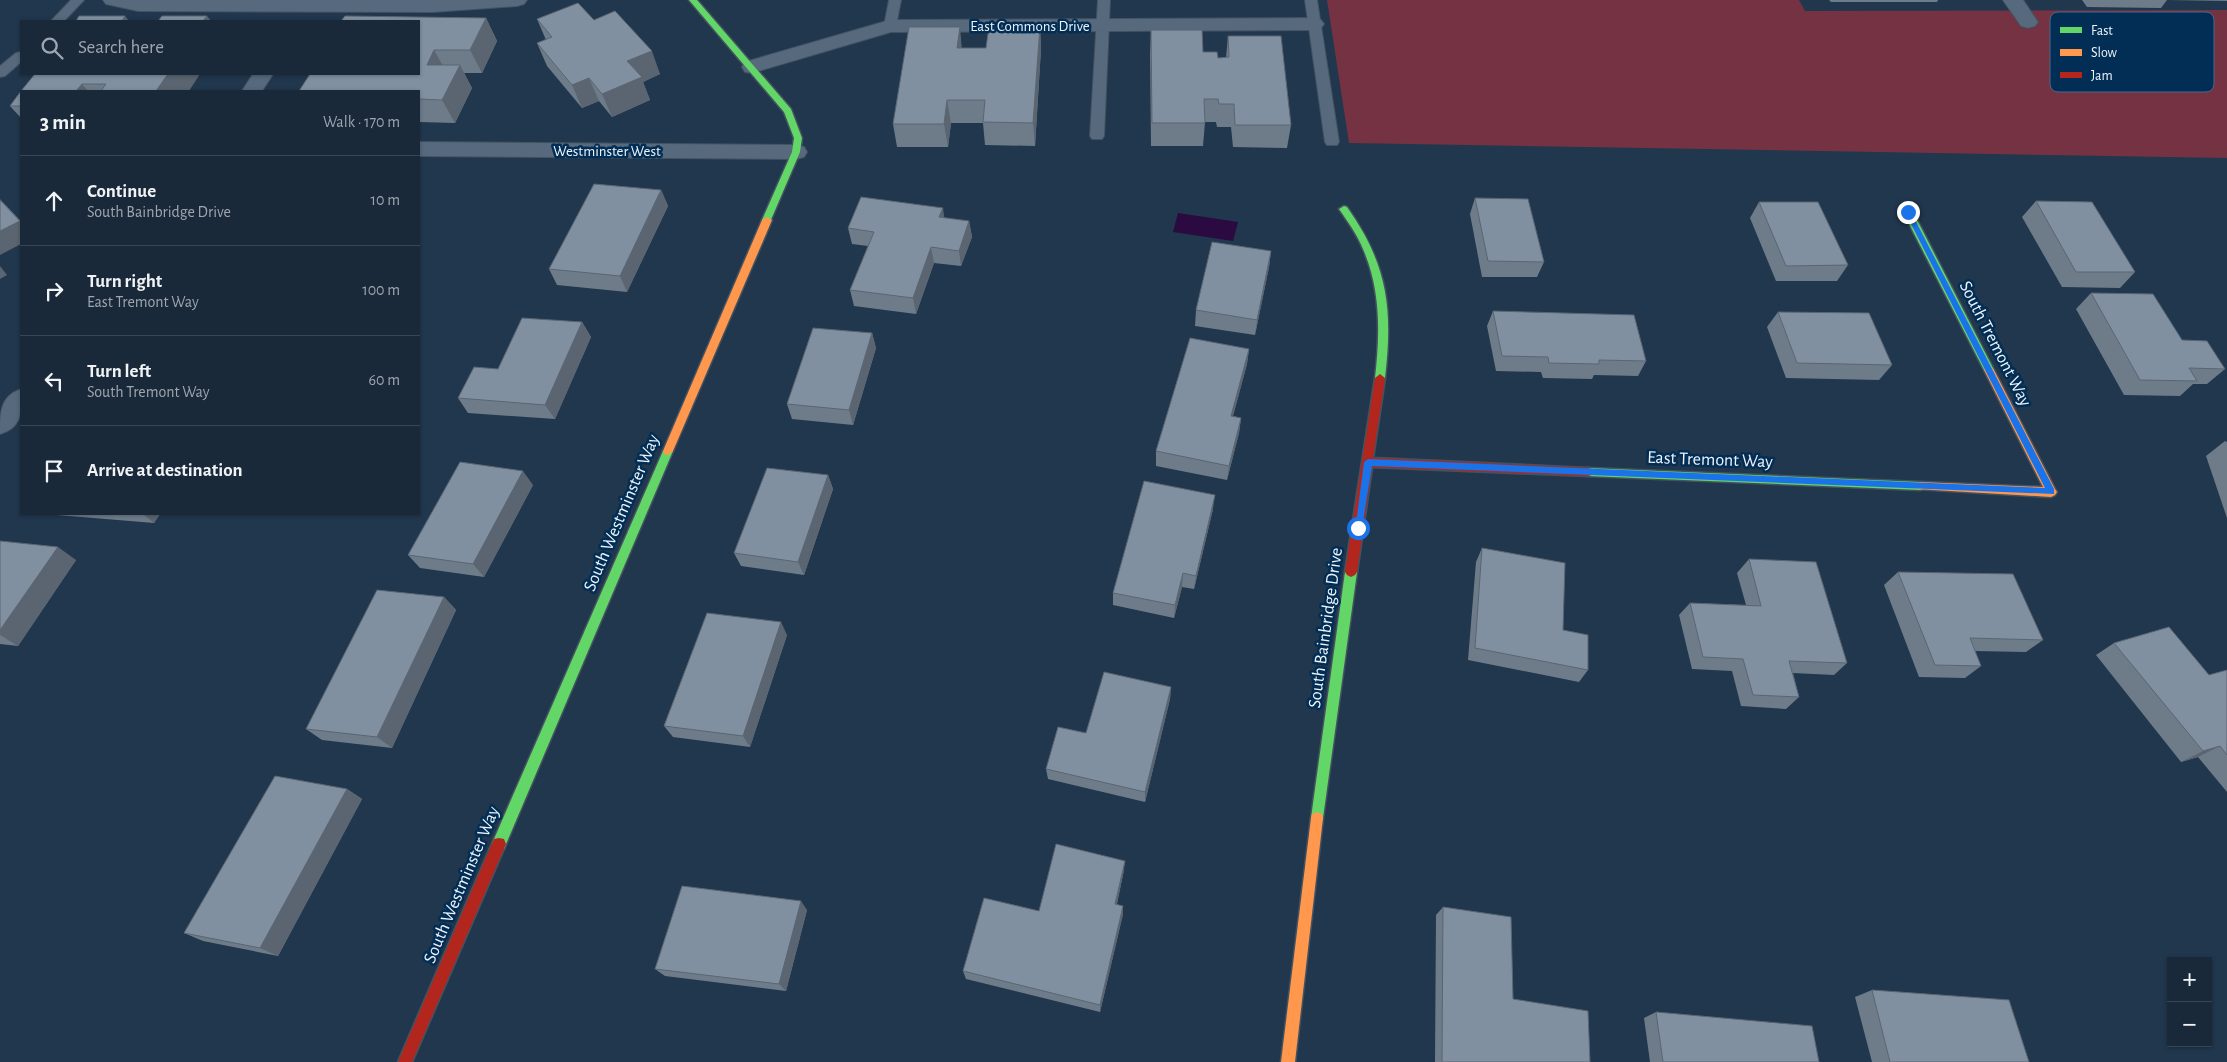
<!DOCTYPE html>
<meta charset="utf-8">
<style>
:root{--surface:#19293a;--page:#223142;--text:#f1f3f6;--muted:#9fa6af;--line:#374554}
body{margin:0;font-family:"Alegreya Sans",sans-serif;background:var(--page);color:var(--text)}
.controls{position:absolute;right:15px;bottom:15px;display:grid;overflow:hidden;border-radius:0px;box-shadow:0 1px 4px #0004}
.controls button{width:45px;height:45px;display:grid;place-items:center;padding:0;border:0;border-bottom:1px solid var(--line);background:var(--surface);color:var(--text);font:25px sans-serif}
.stop{position:absolute;width:15px;height:15px;margin:-11px;border:4px solid #1a73e8;border-radius:50%;background:#fff}
.stop.end{background:#1a73e8;border-color:#fff;box-shadow:0 1px 5px #0008}
.list{margin:0;padding:0;list-style:none}
h2{display:flex;justify-content:space-between;align-items:center;height:65px;margin:0;padding:0 20px;font-size:21px}
h2 small{font-size:16px;font-weight:400;color:var(--muted)}
.list li{display:grid;grid-template-columns:32px 1fr auto;gap:15px;align-items:center;box-sizing:border-box;height:90px;padding:0 20px;border-top:1px solid var(--line)}
.list b{display:block;font-size:19px;white-space:nowrap}
.list p{margin:0;font-size:16px;white-space:nowrap;color:var(--muted)}
.list em{font-size:16px;font-style:normal;color:var(--muted)}
.icon{flex:none;width:28px;height:28px;fill:none;stroke:currentColor;stroke-width:2;stroke-linecap:round;stroke-linejoin:round}
.map{position:relative;flex:none;width:2227px;height:1062px;overflow:hidden}
.search{position:absolute;background:var(--surface);box-shadow:0 1px 4px #0004;left:20px;top:20px;width:400px;height:55px;display:flex;align-items:center;gap:12px;box-sizing:border-box;padding:0 18px;border-radius:0px;color:var(--muted);font-size:19px}
.panel{position:absolute;background:var(--surface);box-shadow:0 1px 4px #0004;left:20px;top:90px;width:400px;height:425px;border-radius:0px}
.map>svg:first-child{display:block}
.green{fill:#753243}
.water{fill:#2a0a40}
.lines{fill:none;stroke-linecap:round;stroke-linejoin:round}
.lane-casing{stroke:#445260;stroke-width:2}
.street-casing{stroke:#445260;stroke-width:2}
.fast-casing{stroke:#445260;stroke-width:3}
.slow-casing{stroke:#445260;stroke-width:3}
.jam-casing{stroke:#445260;stroke-width:3}
.lane{fill:#56697d;fill-rule:evenodd}
.street{fill:#56697d;fill-rule:evenodd}
.fast{fill:#63d668;fill-rule:evenodd}
.slow{fill:#ff974d;fill-rule:evenodd}
.jam{fill:#b3261e;fill-rule:evenodd}
.wall{fill:#6e7c8a}
.shaded-wall{fill:#5a6571}
.building{fill:#8090a1;stroke:#5a6571}
.route{fill:#1a73e8}
.labels{text-anchor:middle;dominant-baseline:central;stroke-width:5;stroke-linejoin:round;paint-order:stroke}
.far-street-label{font-size:15px;fill:#eef4fa;stroke:#022e55}
.street-label{font-size:18px;fill:#eef4fa;stroke:#022e55}
.key{fill:#022e55;stroke:#496986;stroke-width:1}
.key-label{font-size:14px;fill:#eef4fa}
</style>
<div class="map">
<svg width="2227" height="1062" viewBox="0 0 2227 1062">
<rect width="100%" height="100%" fill="#21374d"/>
<polygon class="green" points="1327,0 1799,0 1805,11 2227,10 2227,158 1349,143"/>
<polygon class="water" points="1178,213 1238,222 1233,241 1173,232"/>
<g class="lines">
<defs>
<g id="lane">
<polygon points="71,0 84,0 64,21 51,21"/>
<polygon points="889,0 901,0 896,26 890,30 884,26"/>
<polygon points="1098,0 1110,0 1104,136 1102,139 1092,139 1090,136"/>
<polygon points="1305,0 1317,0 1339,142 1337,145 1327,145 1325,142"/>
<polygon points="21,52 21,62 5,76 0,77 0,66 16,53"/>
</g>
<g id="street">
<polygon points="103,0 527,0 524,4 517,6 433,12 138,11 106,4"/>
<polygon points="2003,0 2023,0 2038,22 2035,26 2028,28 2021,26"/>
<polygon points="1314,18 1321,20 1324,24 1321,28 1314,30 891,32 752,73 745,72 742,67 745,62 890,20"/>
<polygon points="253,74 273,74 262,91 242,91"/>
<polygon points="419,142 796,145 804,147 807,152 804,157 796,159 419,156"/>
<path d="M19,390l2,1c0,20 2,36 -21,43 0,-20 0,-37 19,-44z"/>
</g>
<g id="fast">
<polygon points="689,0 697,0 791,109 802,138 800,152 770,222 767,223 762,220 792,152 794,138 784,112"/>
<path d="M1344,206l3,1c41,58 46,102 38,171l-5,4 -5,-4c5,-44 6,-88 -12,-129 -6,-15 -15,-27 -24,-40z"/>
<polygon points="1908,209 1913,212 1994,370 1993,373 1989,374 1984,370 1903,212"/>
<polygon points="668,447 673,451 504,849 499,850 494,849 492,844 494,839 663,451"/>
<polygon points="1588,468 1920,482 1924,483 1925,486 1924,489 1920,490 1588,476 1584,475 1583,472 1584,469"/>
<polygon points="1351,567 1355,569 1357,572 1323,818 1322,822 1317,824 1312,822 1311,818 1345,572 1347,569"/>
</g>
<g id="slow">
<polygon points="767,217 772,220 673,451 668,455 664,454 663,451 762,220"/>
<polygon points="1989,366 1994,370 2055,489 2057,492 2055,495 2051,497 1916,489 1915,486 1916,483 1920,482 2043,487 1984,370"/>
<polygon points="1317,812 1322,814 1323,818 1295,1062 1281,1062 1311,818 1312,814"/>
</g>
<g id="jam">
<polygon points="1380,374 1385,378 1373,458 1588,468 1592,469 1593,472 1592,475 1588,476 1372,467 1357,572 1355,575 1351,577 1347,575 1345,572 1375,378"/>
<polygon points="499,838 504,839 506,844 412,1062 398,1062 494,839"/>
</g>
</defs>
<use href="#lane" class="lane-casing"/>
<use href="#street" class="street-casing"/>
<use href="#fast" class="fast-casing"/>
<use href="#slow" class="slow-casing"/>
<use href="#jam" class="jam-casing"/>
<use href="#lane" class="lane"/>
<use href="#street" class="street"/>
<use href="#fast" class="fast"/>
<use href="#slow" class="slow"/>
<use href="#jam" class="jam"/>
</g>
<g class="wall">
<polygon points="1829,0 1938,0 1937,2 1831,2"/>
<polygon points="2082,0 2227,0 2227,1 2167,0 2161,8 2087,7"/>
<polygon points="486,18 497,41 482,73 464,73 472,88 455,123 419,122 419,21"/>
<polygon points="537,19 594,20 660,74 643,82 650,100 612,117 599,101 582,108 547,66 537,43 546,40"/>
<polygon points="1040,26 1041,49 1035,146 985,145 983,123 951,123 948,147 897,147 893,124 962,48 986,48"/>
<polygon points="1151,30 1218,58 1226,58 1228,36 1291,125 1287,148 1233,147 1231,127 1217,127 1216,122 1205,122 1203,146 1151,146 1150,53"/>
<polygon points="35,74 189,91 21,91"/>
<polygon points="21,91 21,118 10,106"/>
<polygon points="661,190 668,206 627,292 557,285 549,269"/>
<polygon points="1475,198 1544,262 1537,277 1482,277 1470,214"/>
<polygon points="2036,201 2135,272 2120,288 2062,287 2022,217"/>
<polygon points="1759,202 1848,265 1837,281 1776,281 1750,218"/>
<polygon points="944,218 969,221 972,237 961,266 934,263 916,314 854,306 850,290 868,246 852,244 848,228"/>
<polygon points="1271,251 1269,267 1255,335 1195,326 1196,310"/>
<polygon points="2091,293 2182,340 2225,369 2207,384 2193,384 2180,396 2124,395 2076,309"/>
<polygon points="1493,311 1646,361 1638,376 1594,375 1592,379 1543,378 1541,372 1496,371 1487,326"/>
<polygon points="1778,312 1892,365 1879,380 1786,378 1767,327"/>
<polygon points="582,322 591,337 555,419 468,413 458,398 498,369"/>
<polygon points="872,333 876,348 853,425 792,419 787,404"/>
<polygon points="1249,349 1247,364 1233,416 1241,418 1239,433 1227,480 1156,466 1156,451"/>
<polygon points="2225,441 2227,442 2227,518 2206,456"/>
<polygon points="828,475 833,489 804,575 741,566 734,553"/>
<polygon points="533,485 484,577 420,568 408,555"/>
<polygon points="1213,509 1194,589 1182,587 1174,618 1113,605 1113,593"/>
<polygon points="55,514 160,514 154,523 57,515"/>
<polygon points="0,541 76,560 18,646 0,644"/>
<polygon points="1482,548 1588,670 1579,682 1468,660 1476,562"/>
<polygon points="1749,559 1847,663 1834,675 1793,673 1799,697 1786,709 1741,706 1732,671 1692,669 1679,615 1690,603 1746,605 1737,573"/>
<polygon points="1898,572 2043,640 2026,652 1975,651 1981,666 1965,678 1919,677 1884,585"/>
<polygon points="444,597 456,610 392,748 322,740 306,729"/>
<polygon points="787,635 750,747 673,737 664,726"/>
<polygon points="2114,643 2209,675 2227,670 2227,792 2198,757 2181,762 2096,655"/>
<polygon points="1171,687 1170,699 1145,802 1048,779 1046,769 1086,733"/>
<polygon points="347,789 362,799 278,956 203,941 184,933"/>
<polygon points="1124,870 1117,904 1123,914 1100,1012 966,979 963,971 1039,911"/>
<polygon points="1443,907 1513,999 1590,1062 1435,1062 1436,915"/>
<polygon points="807,910 786,991 665,976 655,969"/>
<polygon points="1872,990 2029,1062 1872,1062 1855,997"/>
<polygon points="1656,1012 1819,1062 1650,1062 1644,1018"/>
</g>
<g class="shaded-wall">
<polygon points="125,16 129,21 122,21"/>
<polygon points="207,16 211,21 203,21"/>
<polygon points="486,18 497,41 482,73 470,50"/>
<polygon points="1040,26 1041,49 1035,146 1033,123"/>
<polygon points="960,27 962,50 957,48"/>
<polygon points="434,50 447,73 427,65"/>
<polygon points="652,51 660,74 643,82 650,100 612,117 602,94 627,61"/>
<polygon points="460,65 472,88 455,123 442,100"/>
<polygon points="168,74 200,74 189,91 156,91"/>
<polygon points="589,78 599,101 582,108 572,85"/>
<polygon points="82,84 88,91 76,91"/>
<polygon points="947,100 951,123 948,147 944,124"/>
<polygon points="661,190 668,206 627,292 620,276"/>
<polygon points="0,199 21,221 21,244 0,255"/>
<polygon points="943,208 945,223 939,217"/>
<polygon points="969,221 972,237 961,266 959,251"/>
<polygon points="931,247 934,263 916,314 913,298"/>
<polygon points="1271,251 1269,267 1255,335 1257,320"/>
<polygon points="0,266 7,275 0,279"/>
<polygon points="582,322 591,337 555,419 545,405"/>
<polygon points="872,333 876,348 853,425 849,410"/>
<polygon points="1249,349 1247,364 1229,430 1231,416"/>
<polygon points="1241,418 1239,433 1227,480 1229,466"/>
<polygon points="523,471 533,485 484,577 473,564"/>
<polygon points="828,475 833,489 804,575 798,562"/>
<polygon points="1215,495 1213,509 1194,589 1196,576"/>
<polygon points="143,514 160,514 154,523"/>
<polygon points="58,547 76,560 18,646 0,635 0,630"/>
<polygon points="1183,573 1182,587 1174,618 1175,605"/>
<polygon points="444,597 456,610 392,748 377,737"/>
<polygon points="781,622 787,635 750,747 743,736"/>
<polygon points="1171,687 1170,699 1145,802 1145,792"/>
<polygon points="2220,746 2198,757 2181,762 2203,751"/>
<polygon points="347,789 362,799 278,956 260,948"/>
<polygon points="1125,861 1124,870 1115,912 1115,904"/>
<polygon points="801,901 807,910 786,991 779,984"/>
<polygon points="1123,906 1123,914 1100,1012 1100,1005"/>
</g>
<g class="building">
<polygon points="578,3 594,20 615,11 652,51 627,61 642,77 602,94 589,78 572,85 537,43 552,37 537,19"/>
<polygon points="79,16 125,16 122,21 76,21"/>
<polygon points="162,16 207,16 203,21 158,21"/>
<polygon points="345,16 486,18 470,50 434,50 427,65 460,65 442,100 419,99 419,91 299,91 310,74 419,74 419,21 341,21"/>
<polygon points="989,26 1040,26 1033,123 983,122 985,100 947,100 944,124 893,124 909,27 960,27 957,48 986,48"/>
<polygon points="1151,30 1202,30 1203,52 1217,52 1218,58 1229,57 1228,36 1281,36 1291,125 1235,125 1234,104 1219,104 1218,99 1204,99 1205,123 1152,123"/>
<polygon points="35,74 168,74 156,91 101,91 106,84 82,84 76,91 21,91"/>
<polygon points="21,91 21,106 10,106"/>
<polygon points="594,184 661,190 620,276 549,269"/>
<polygon points="861,197 943,208 939,217 969,221 959,251 931,247 913,298 850,290 874,232 848,228"/>
<polygon points="1475,198 1528,199 1544,262 1488,261"/>
<polygon points="0,200 20,221 0,231"/>
<polygon points="2036,201 2092,202 2135,272 2076,272"/>
<polygon points="1759,202 1818,202 1848,265 1786,266"/>
<polygon points="1212,242 1271,251 1257,320 1196,310"/>
<polygon points="2091,293 2153,294 2182,340 2207,341 2225,369 2189,368 2197,381 2140,380"/>
<polygon points="1493,311 1634,315 1646,361 1599,360 1599,364 1549,363 1548,357 1502,356"/>
<polygon points="1778,312 1869,313 1892,365 1797,363"/>
<polygon points="522,318 582,322 545,405 458,398 474,367 498,369"/>
<polygon points="813,328 872,333 849,410 787,404"/>
<polygon points="1190,338 1249,349 1231,416 1241,418 1229,466 1156,451"/>
<polygon points="460,462 523,471 473,564 408,555"/>
<polygon points="767,468 828,475 798,562 734,553"/>
<polygon points="1144,481 1215,495 1196,576 1183,573 1175,605 1113,593"/>
<polygon points="0,541 58,547 0,630"/>
<polygon points="1482,548 1565,563 1563,630 1588,635 1588,670 1475,648"/>
<polygon points="1749,559 1816,562 1847,663 1789,661 1799,697 1753,695 1743,659 1703,657 1690,603 1761,606"/>
<polygon points="1898,572 2013,574 2043,640 1970,638 1981,666 1935,665"/>
<polygon points="377,590 444,597 377,737 306,729"/>
<polygon points="707,613 781,622 743,736 664,726"/>
<polygon points="2169,627 2209,675 2227,670 2227,755 2220,746 2203,751 2114,643"/>
<polygon points="1104,672 1171,687 1145,792 1046,769 1058,727 1086,733"/>
<polygon points="275,776 347,789 260,948 184,933"/>
<polygon points="1056,844 1125,861 1115,904 1123,906 1100,1005 963,971 984,898 1039,911"/>
<polygon points="682,886 801,901 779,984 655,969"/>
<polygon points="1443,907 1511,917 1513,999 1588,1011 1590,1062 1442,1062"/>
<polygon points="1872,990 2009,1000 2029,1062 1890,1062"/>
<polygon points="1656,1012 1812,1026 1819,1062 1663,1062"/>
</g>
<polygon class="route" points="1906,210 1911,212 2054,489 2054,494 1372,466 1362,528 1361,531 1355,531 1364,462 1368,459 2045,488 1905,212"/>
<g class="labels">
<g class="far-street-label">
<text x="1030" y="26">East Commons Drive</text>
<text x="607" y="151">Westminster West</text>
</g>
<g class="street-label">
<text transform="translate(1995 344) rotate(63)">South Tremont Way</text>
<text transform="translate(1710 460) rotate(2)">East Tremont Way</text>
<text transform="translate(622 513) rotate(-67)">South Westminster Way</text>
<text transform="translate(1326 628) rotate(-82)">South Bainbridge Drive</text>
<text transform="translate(462 885) rotate(-67)">South Westminster Way</text>
</g>
</g>
<rect x="2050" y="12" width="164" height="80" rx="8" class="key"/>
<rect x="2060" y="27" width="22" height="6" fill="#63d668"/>
<rect x="2060" y="49" width="22" height="7" fill="#ff974d"/>
<rect x="2060" y="72" width="22" height="6" fill="#b3261e"/>
<g class="key-label">
<text x="2091" y="35">Fast</text>
<text x="2091" y="57">Slow</text>
<text x="2091" y="80">Jam</text>
</g>
</svg>
<div class="controls">
<button>+</button>
<button>−</button>
</div>
<div class="stop" style="left:1358px;top:528px"></div>
<div class="stop end" style="left:1908px;top:212px"></div>
<div class="search"><svg class="icon" aria-label="search" viewBox="0 0 24 24"><circle cx="10" cy="10" r="6"/><path d="M15 15l6 6"/></svg>Search here</div>
<section class="panel">
<h2>3 min<small>Walk · 170 m</small></h2>
<ul class="list">
<li><svg class="icon" aria-label="ahead" viewBox="0 0 24 24"><path d="M12 20V5M6 11l6-6 6 6"/></svg><div><b>Continue</b><p>South Bainbridge Drive</p></div><em>10 m</em></li>
<li><svg class="icon" aria-label="right" viewBox="0 0 24 24"><path d="M7 20v-9h11M14 6l5 5-5 5"/></svg><div><b>Turn right</b><p>East Tremont Way</p></div><em>100 m</em></li>
<li><svg class="icon" aria-label="left" viewBox="0 0 24 24"><path d="M17 20v-9H6M10 6l-5 5 5 5"/></svg><div><b>Turn left</b><p>South Tremont Way</p></div><em>60 m</em></li>
<li><svg class="icon" aria-label="arrive" viewBox="0 0 24 24"><path d="M6 21V4h12l-3 4 3 4H6"/></svg><div><b>Arrive at destination</b></div></li>
</ul>
</section>
</div>
